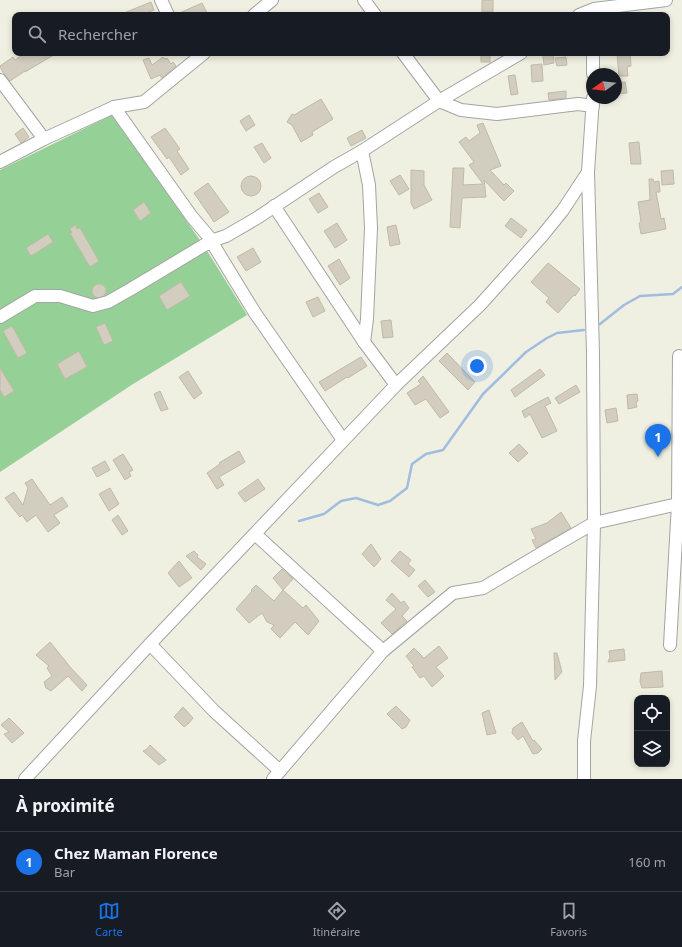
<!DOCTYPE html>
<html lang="fr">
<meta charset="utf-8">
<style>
:root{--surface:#171b24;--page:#20242c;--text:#f1f3f6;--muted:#9ea1a6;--line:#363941;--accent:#1a73e8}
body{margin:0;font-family:"Noto Sans",sans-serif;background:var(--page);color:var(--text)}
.controls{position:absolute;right:12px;bottom:12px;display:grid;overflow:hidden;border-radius:8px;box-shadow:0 2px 6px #0003}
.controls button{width:36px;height:36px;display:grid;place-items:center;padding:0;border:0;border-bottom:1px solid var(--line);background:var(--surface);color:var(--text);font:20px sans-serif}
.compass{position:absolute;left:586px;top:68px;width:36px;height:36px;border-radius:50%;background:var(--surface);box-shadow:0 2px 6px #0003;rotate:255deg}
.you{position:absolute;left:477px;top:366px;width:14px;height:14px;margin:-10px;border:3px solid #fff;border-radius:50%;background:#1a73e8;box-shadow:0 0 0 6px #1a73e833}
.badge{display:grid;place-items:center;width:26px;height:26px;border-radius:50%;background:var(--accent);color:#fff;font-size:13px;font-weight:700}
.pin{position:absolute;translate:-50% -33px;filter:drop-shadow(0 1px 2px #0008)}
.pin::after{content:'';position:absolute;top:21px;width:14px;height:12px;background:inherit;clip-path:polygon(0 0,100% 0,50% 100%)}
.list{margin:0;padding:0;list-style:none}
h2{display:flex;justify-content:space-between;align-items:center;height:52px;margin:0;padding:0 16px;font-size:17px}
h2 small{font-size:13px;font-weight:400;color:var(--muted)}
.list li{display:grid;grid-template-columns:26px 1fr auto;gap:12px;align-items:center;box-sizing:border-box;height:60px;padding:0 16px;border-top:1px solid var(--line)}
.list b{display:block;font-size:15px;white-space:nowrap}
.list p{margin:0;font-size:13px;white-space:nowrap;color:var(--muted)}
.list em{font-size:13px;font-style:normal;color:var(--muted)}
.icon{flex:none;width:22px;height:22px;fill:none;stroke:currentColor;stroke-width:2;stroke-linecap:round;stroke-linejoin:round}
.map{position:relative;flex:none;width:682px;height:779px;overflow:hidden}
.search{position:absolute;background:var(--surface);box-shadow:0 2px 6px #0003;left:12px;right:12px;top:12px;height:44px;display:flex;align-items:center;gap:10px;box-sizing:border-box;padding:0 14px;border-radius:8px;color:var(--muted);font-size:15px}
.sheet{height:112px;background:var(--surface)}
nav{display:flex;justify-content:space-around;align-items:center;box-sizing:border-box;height:56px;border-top:1px solid var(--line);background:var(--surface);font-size:11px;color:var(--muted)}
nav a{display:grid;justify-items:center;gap:2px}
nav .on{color:var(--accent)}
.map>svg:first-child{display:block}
.forest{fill:#95d096}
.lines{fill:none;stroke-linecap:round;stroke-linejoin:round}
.stream{stroke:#a0bddf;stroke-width:2.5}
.building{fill:#d2cdbf;stroke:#c1baa4}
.minor-casing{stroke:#a4a4a4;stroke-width:14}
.minor{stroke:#fff;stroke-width:12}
</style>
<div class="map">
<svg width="682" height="779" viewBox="0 0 682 779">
<rect width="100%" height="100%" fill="#efefe2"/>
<polygon class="forest" points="112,115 204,246 247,315 133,384 0,472 0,170"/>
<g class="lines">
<g class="stream">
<polyline points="600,324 624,305 640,296 673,294 682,287"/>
<polyline points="299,521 324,514 341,501 356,498 378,505 390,501 407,488 412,464 426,454 443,450 483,394 526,352 547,338 557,333 584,330"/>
</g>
</g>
<g class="building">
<rect x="482" y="0" width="11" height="12"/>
<polygon points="151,2 154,10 141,15 119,15"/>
<polygon points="202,3 208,15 175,15"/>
<polygon points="25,53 27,53 28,56 33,53 57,53 25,72 25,71 10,81 4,74 0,67 0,66 13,57 15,60"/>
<rect x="481" y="53" width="9" height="9"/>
<polygon points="617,53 630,53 631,66 627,67 628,76 619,76"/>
<polygon points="553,54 554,63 544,65 543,55"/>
<polygon points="163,57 165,59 167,58 171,64 173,62 176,66 162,78 160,75 151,79 143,60 149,58 152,65"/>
<polygon points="566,57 567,65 557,66 555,58"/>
<polygon points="542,64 543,81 532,82 531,65"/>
<polygon points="515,75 518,94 511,95 508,76"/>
<polygon points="625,82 627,93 616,94 616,83"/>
<polygon points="566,91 566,98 549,100 548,93"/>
<polygon points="321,99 333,119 312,132 313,135 301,142 292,125 287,122 292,114 294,115"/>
<polygon points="249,115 255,125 246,131 240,121"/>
<polygon points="483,123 501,166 490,170 504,185 506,183 514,191 504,201 484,180 486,197 462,198 460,228 450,227 453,168 464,168 463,185 483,184 469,165 474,162 459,142 466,137 469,141 480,133 477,125"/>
<polygon points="23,128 29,137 21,143 15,134"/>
<polygon points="165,128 180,149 177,151 189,169 181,175 169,157 167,159 151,137"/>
<polygon points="362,130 366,138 351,146 347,138"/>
<polygon points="639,142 641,164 631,164 629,143"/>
<polygon points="262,143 271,158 264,163 254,147"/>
<polygon points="411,170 424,171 424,185 432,200 414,209 411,203"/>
<polygon points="673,170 674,184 662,185 661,171"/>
<polygon points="400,175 409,189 399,195 390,181"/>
<circle cx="251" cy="186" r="10"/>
<polygon points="649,179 653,179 654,182 659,181 660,192 656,192 661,219 664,218 666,229 641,234 639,223 641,222 638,202 650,200"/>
<polygon points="208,183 229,212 214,222 194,193"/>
<polygon points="319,193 328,207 318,213 309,199"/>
<polygon points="144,202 151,213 140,221 133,210"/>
<polygon points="511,218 527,230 521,238 505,226"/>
<polygon points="337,223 347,240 335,248 324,231"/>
<polygon points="75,225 77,229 80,228 99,261 90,267 70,233 72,233 70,229"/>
<polygon points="396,225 400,244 390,246 387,227"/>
<polygon points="48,234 53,242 31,256 26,248"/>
<polygon points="253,248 261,262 246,271 237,257"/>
<polygon points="339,259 350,278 340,285 328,266"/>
<polygon points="548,263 580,289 575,296 574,295 558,313 546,302 549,298 531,282"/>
<polygon points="181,282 190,296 167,310 159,296"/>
<circle cx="99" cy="291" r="7"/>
<polygon points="318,297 325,311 313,317 306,302"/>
<polygon points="391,320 393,337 383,338 381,321"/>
<polygon points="105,323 113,341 104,345 96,327"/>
<polygon points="12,326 27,353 18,358 3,331"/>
<polygon points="79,351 87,367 65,379 57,364"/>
<polygon points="447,353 475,382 468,390 439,361"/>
<polygon points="361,357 367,366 348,378 347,377 325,391 319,382"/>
<polygon points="0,368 14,391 4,397 0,390"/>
<polygon points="540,369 545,375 515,397 511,390"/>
<polygon points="188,371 202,393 194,399 179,377"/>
<polygon points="423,376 449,412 440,418 426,399 415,405 407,393 421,384 418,381"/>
<polygon points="576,385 580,392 559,404 555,398"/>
<polygon points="160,391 168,409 161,411 154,394"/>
<polygon points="637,394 638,401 636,402 637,407 628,409 627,395"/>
<polygon points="548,397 551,403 545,406 557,431 542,438 530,414 525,418 522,411"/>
<polygon points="616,408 618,421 607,423 605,410"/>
<polygon points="519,444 528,453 518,462 509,453"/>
<polygon points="239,451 245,462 219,477 224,485 217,489 207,473 220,464 219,463"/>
<polygon points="123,454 133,470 129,472 131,476 125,480 113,460"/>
<polygon points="105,461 110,470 97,477 92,468"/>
<polygon points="32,479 50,505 62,497 68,506 54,515 60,523 48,532 36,515 27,522 22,515 20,517 5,498 14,492 23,505 28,488 25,483"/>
<polygon points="258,479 265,489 245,502 238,493"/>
<polygon points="110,488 119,504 109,511 99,494"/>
<polygon points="561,512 571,528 536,548 532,540 536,539 531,529 547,523"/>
<polygon points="118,515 128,531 122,535 112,520"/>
<polygon points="371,544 381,559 374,567 362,554"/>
<polygon points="194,551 198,555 197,557 206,564 201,570 186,556"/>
<polygon points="400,551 411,560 408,564 415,570 409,577 391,561"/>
<polygon points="179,561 192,578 179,587 168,573"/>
<polygon points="282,569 293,579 283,590 273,578"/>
<polygon points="425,580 435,592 428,597 418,586"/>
<polygon points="256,585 274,601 283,590 303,608 306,605 319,621 308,635 295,622 280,638 271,629 274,625 267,622 262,613 249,623 236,609 252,591 251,590"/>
<polygon points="392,593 401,603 404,601 409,608 402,616 407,621 392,634 381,623 396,609 386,600"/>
<polygon points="50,642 71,668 87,685 82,691 68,676 51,691 46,688 44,682 52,676 47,668 49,666 36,655"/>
<polygon points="439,646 448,658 436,667 444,676 432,687 424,676 420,678 412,667 414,666 406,656 414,648 424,658"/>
<polygon points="624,649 625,660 608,662 610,657 609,651"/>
<polygon points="554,653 557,653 562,672 555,680"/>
<polygon points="662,671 663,687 642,688 640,682 641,673"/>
<polygon points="396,706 410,720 406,727 402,729 387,714"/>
<polygon points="183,707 193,718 189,723 184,727 174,717"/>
<polygon points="489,710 496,733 487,735 482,713"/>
<polygon points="9,718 24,733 12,743 4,734 9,732 1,725"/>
<polygon points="522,722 533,741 534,740 542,749 538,753 533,754 523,736 518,740 512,733 513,728"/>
<polygon points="150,745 166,760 159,765 143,751 147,749"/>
</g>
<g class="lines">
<defs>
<g id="minor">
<polyline points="161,0 168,15"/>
<polyline points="364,0 375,15"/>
<polyline points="254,15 272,0"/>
<polyline points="579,15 594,9 666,0"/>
<polyline points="403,53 439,101 461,110 497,114 578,104 593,106"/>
<polyline points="593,74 593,53"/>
<polyline points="0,80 44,139"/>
<polyline points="114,107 192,217 209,237 211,241 226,236 257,218 334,167 362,151 439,101 521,53"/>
<polyline points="362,151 369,185 371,228 367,319 364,342"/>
<polyline points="0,162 44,139 114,107 144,102 204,53"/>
<polyline points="274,206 364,342 396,385"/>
<polyline points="0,317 35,296 60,296 93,306 108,302 131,289 211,241 255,313 343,440"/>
<polyline points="255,534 383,651"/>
<polyline points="150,644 214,711 280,771"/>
<polyline points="670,645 678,504 679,356"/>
<polyline points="25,779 150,644 396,385 480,305 542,236 563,210 588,172"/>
<polyline points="273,779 383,651 453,593 483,588 542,553 594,523 682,503"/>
<polyline points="584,779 584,741 590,686 594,523 593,353 588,172 593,98"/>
</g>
</defs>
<use href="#minor" class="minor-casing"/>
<use href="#minor" class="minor"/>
</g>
</svg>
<div class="controls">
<button><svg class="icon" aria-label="locate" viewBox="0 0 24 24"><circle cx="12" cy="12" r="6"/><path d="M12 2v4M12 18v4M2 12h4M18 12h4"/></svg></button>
<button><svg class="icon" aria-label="layers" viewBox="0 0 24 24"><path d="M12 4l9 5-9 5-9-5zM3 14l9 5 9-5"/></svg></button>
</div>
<svg class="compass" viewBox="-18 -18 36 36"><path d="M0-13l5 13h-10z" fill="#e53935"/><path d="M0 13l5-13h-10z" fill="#9ea1a6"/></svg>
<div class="you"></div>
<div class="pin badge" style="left:658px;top:457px">1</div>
<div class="search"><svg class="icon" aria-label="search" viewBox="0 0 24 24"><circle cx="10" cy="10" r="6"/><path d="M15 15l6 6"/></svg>Rechercher</div>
</div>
<section class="sheet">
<h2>À proximité<small></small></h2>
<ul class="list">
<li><span class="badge">1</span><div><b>Chez Maman Florence</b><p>Bar</p></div><em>160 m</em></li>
</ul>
</section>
<nav>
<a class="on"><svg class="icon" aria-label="map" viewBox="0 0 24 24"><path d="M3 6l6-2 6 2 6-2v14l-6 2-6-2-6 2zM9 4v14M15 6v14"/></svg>Carte</a>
<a><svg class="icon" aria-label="directions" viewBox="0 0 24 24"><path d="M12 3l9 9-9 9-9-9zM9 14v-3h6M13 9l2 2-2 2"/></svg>Itinéraire</a>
<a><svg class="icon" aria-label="saved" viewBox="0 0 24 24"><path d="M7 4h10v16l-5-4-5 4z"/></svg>Favoris</a>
</nav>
